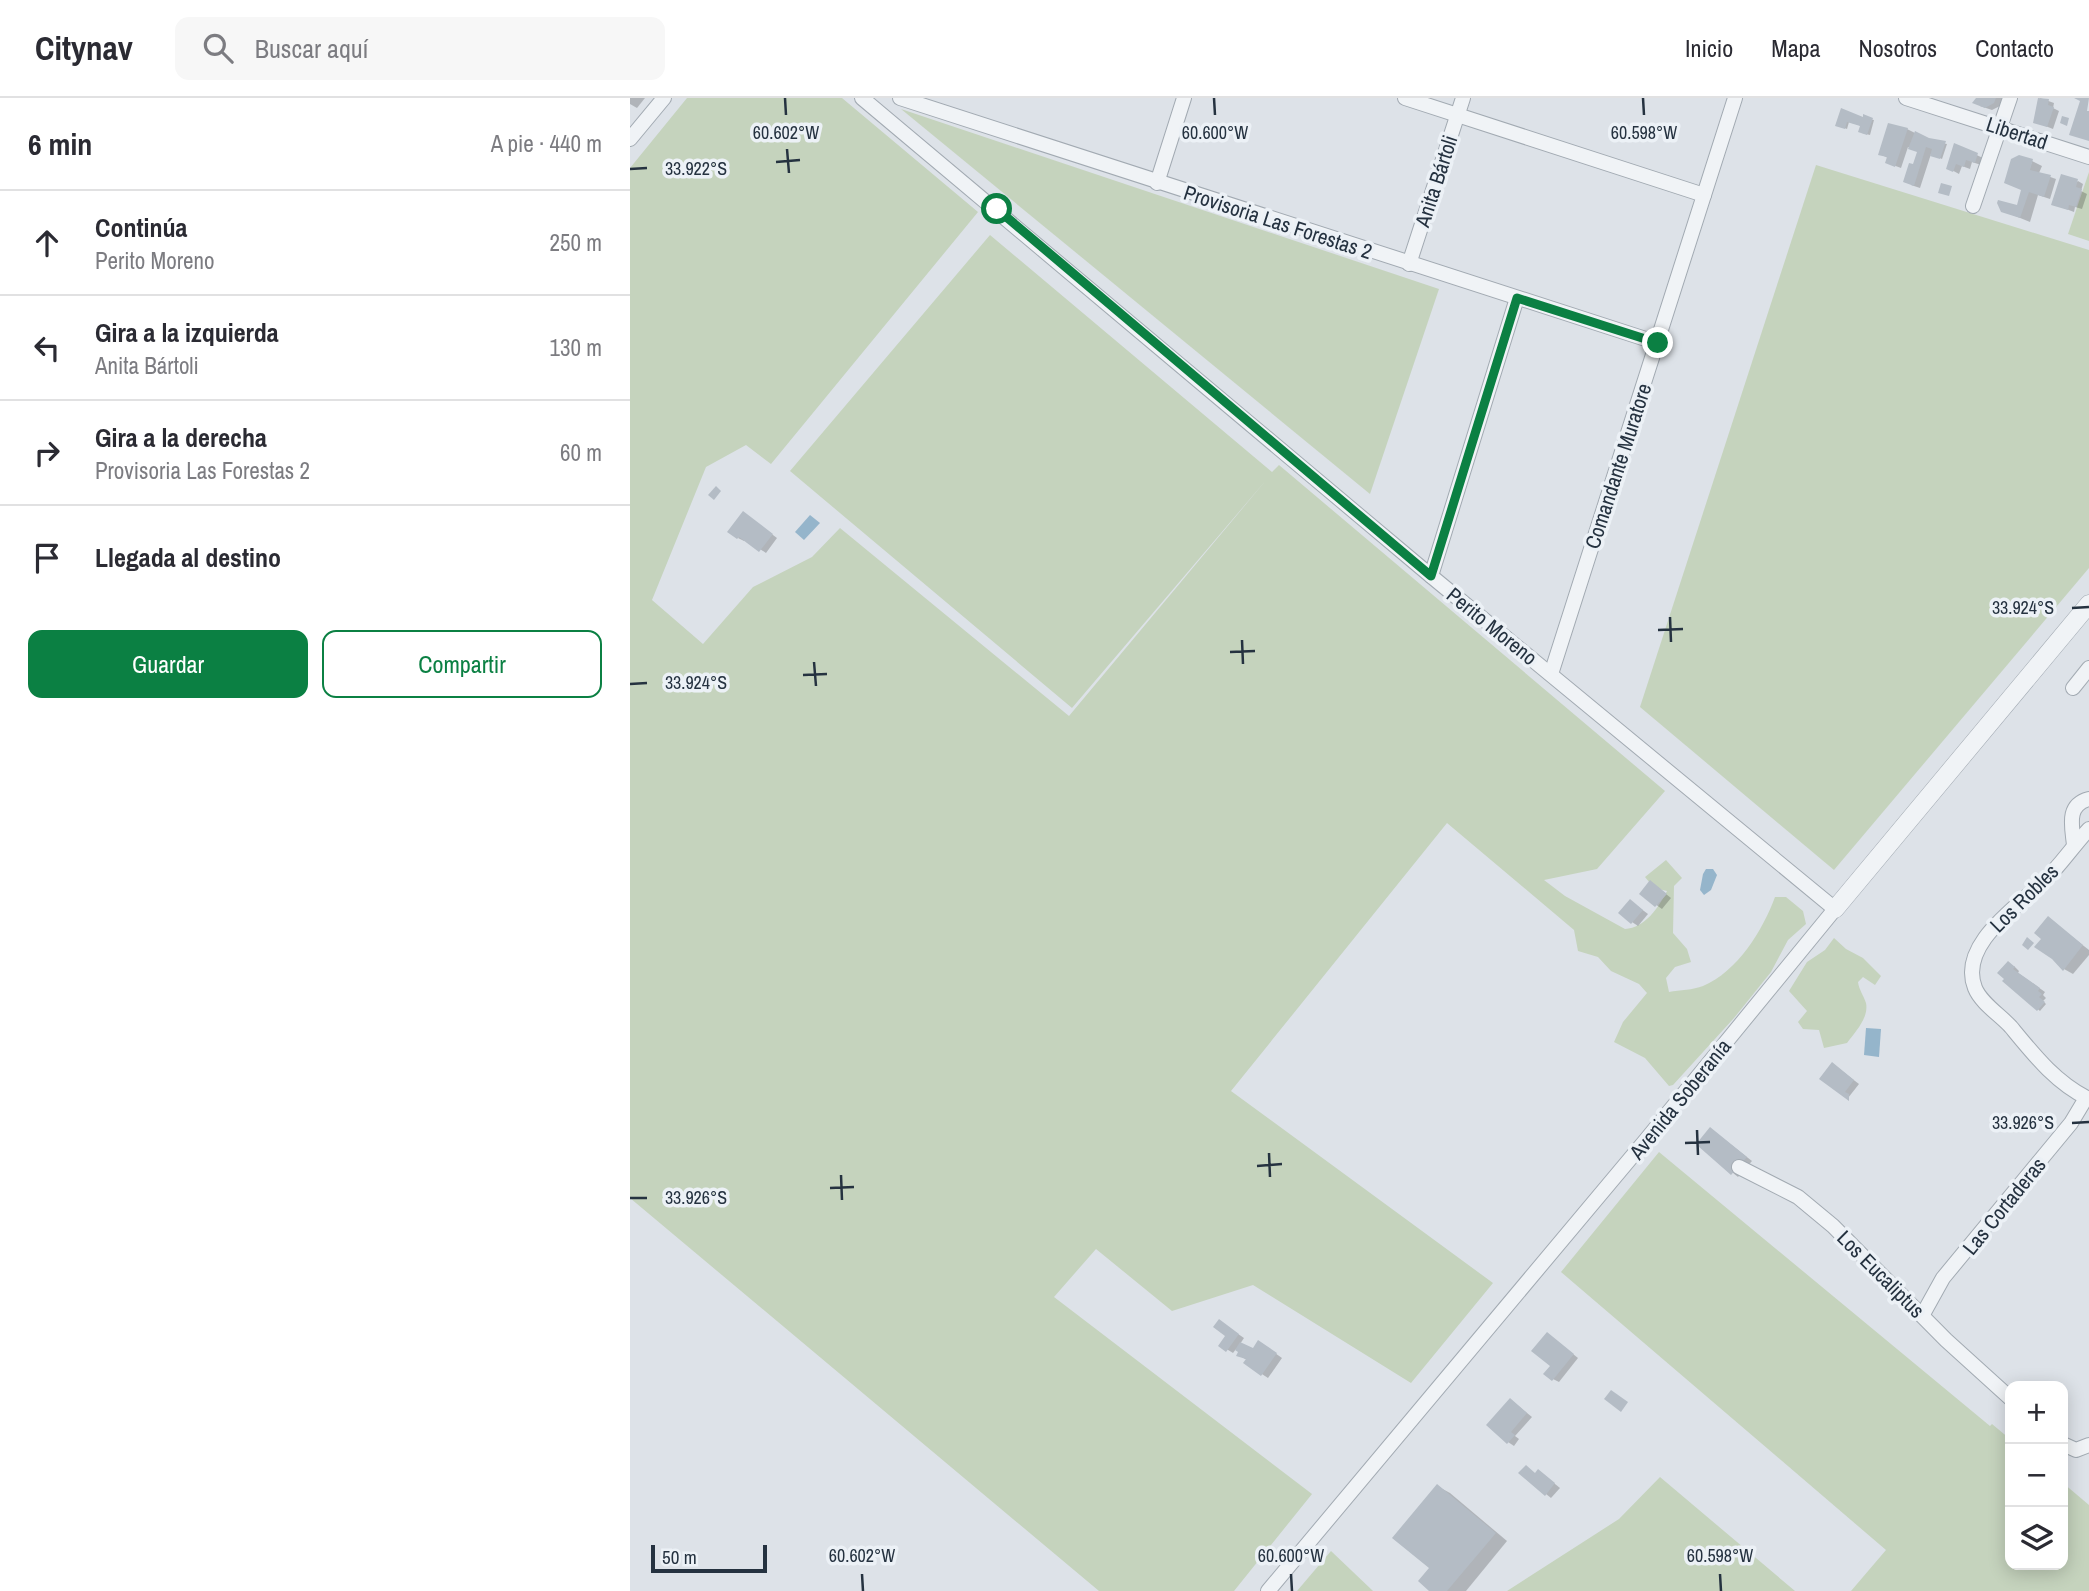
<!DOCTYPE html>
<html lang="es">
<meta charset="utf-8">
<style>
:root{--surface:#fff;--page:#f7f7f7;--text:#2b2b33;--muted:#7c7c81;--line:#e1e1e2;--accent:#0b8043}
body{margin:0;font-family:"Archivo Narrow",sans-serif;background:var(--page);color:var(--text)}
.controls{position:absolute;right:21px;bottom:21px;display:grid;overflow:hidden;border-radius:14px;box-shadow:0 4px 18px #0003}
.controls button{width:63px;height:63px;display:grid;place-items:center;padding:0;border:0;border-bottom:2px solid var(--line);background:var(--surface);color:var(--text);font:35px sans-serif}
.scale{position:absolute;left:21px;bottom:18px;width:116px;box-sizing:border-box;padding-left:7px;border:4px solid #253240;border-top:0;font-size:19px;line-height:24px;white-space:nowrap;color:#253240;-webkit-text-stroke:5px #ecf1f6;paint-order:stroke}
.stop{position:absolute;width:21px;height:21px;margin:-16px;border:5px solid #0b8043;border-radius:50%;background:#fff}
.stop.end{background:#0b8043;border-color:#fff;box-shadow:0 2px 7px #0008}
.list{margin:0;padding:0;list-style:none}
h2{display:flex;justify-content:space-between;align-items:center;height:91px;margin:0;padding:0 28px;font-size:30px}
h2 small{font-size:23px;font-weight:400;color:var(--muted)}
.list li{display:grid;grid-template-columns:46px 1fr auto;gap:21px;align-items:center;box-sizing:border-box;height:105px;padding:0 28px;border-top:2px solid var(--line)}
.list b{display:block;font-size:26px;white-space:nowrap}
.list p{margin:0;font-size:23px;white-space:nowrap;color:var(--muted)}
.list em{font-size:23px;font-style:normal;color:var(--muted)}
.actions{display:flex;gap:14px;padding:21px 28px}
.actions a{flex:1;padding:16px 0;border:2px solid var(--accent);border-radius:14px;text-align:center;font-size:24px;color:var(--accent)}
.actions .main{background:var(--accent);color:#fff}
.icon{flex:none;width:38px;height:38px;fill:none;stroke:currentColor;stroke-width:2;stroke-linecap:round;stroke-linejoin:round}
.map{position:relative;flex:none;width:1459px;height:1493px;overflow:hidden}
header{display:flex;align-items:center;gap:42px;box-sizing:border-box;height:98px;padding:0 35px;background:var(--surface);border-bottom:2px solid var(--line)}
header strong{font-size:33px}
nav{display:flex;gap:38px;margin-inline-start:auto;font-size:24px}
.search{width:490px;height:63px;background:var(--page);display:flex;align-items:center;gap:18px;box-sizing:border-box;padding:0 24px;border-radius:14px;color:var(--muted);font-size:26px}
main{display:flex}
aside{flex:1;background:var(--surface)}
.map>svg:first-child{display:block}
.green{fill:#c5d3bd}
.water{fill:#95b5cb}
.shadow{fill:#0003}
.building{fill:#b4bcc5}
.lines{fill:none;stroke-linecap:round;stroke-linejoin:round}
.minor-casing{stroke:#a2aab2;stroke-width:16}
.tertiary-casing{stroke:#a2aab2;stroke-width:19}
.minor{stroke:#f0f3f6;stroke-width:14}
.tertiary{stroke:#f0f3f6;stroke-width:18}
.route{stroke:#0b8043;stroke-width:9}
.ticks{fill:none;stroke:#253240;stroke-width:2.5}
.labels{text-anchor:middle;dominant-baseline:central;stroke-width:7;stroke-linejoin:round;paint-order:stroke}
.street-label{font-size:21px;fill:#253240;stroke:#ecf1f6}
.ticks-label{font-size:18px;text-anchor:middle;fill:#253240;stroke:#ecf1f6;stroke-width:7;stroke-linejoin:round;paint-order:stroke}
</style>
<header>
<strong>Citynav</strong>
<div class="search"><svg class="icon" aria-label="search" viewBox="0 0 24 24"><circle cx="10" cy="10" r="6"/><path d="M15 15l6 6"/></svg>Buscar aquí</div>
<nav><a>Inicio</a><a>Mapa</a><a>Nosotros</a><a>Contacto</a></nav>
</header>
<main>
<aside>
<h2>6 min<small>A pie · 440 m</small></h2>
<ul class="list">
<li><svg class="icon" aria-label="ahead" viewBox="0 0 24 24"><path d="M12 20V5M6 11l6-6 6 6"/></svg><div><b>Continúa</b><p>Perito Moreno</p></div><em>250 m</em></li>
<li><svg class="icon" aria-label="left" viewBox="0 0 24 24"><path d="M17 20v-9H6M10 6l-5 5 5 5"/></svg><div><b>Gira a la izquierda</b><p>Anita Bártoli</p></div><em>130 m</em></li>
<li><svg class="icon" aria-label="right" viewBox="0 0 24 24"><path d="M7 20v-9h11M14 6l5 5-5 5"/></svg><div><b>Gira a la derecha</b><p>Provisoria Las Forestas 2</p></div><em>60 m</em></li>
<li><svg class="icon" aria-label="arrive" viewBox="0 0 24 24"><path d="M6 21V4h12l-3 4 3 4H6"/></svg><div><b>Llegada al destino</b></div></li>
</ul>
<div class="actions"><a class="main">Guardar</a><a>Compartir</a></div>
</aside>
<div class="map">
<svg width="1459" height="1493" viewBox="0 0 1459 1493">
<rect width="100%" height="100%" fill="#dde2e8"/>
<g class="green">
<path d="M57,0h155l136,114 -207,252 -25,-19 -40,22 -54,133 51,44 50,-57 59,-30 28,-29 229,188 198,-237 -195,229 -282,-237 200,-236 282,237 7,-7 386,326 -68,78 -53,11 21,16 60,33c20,-1 34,-22 42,-38l-13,-3 -9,-11 21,-17 16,18 -8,8 -1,47 14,16 4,13 -16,5 -9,11 3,14c11,-2 24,-2 34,-6 34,-14 60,-56 72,-89h11l17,14 3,13 -18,16 -17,32 -37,46 -61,67 -4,1 -24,-28 -31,-16 9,-20 24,-29 -8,-9 -28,-13 -13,-14 -20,-6 -4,-21 -127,-107 -216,268 262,192 -82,100 -158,-98 -81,26 -76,-62 -42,48 258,197 -78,97h-135l-469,-393v-1030z"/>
<polygon points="271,11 809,191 740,396"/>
<polygon points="1186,67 1459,152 1459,470 1204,772 1010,609"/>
<polygon points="1459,74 1459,143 1438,136"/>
<path d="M1204,840l12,11 17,9 18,18 -6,9 -12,-8 -5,5c1,8 6,14 8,21 3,15 -11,29 -19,40l-23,5 -5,-18 -16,-1 -5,-7 9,-11 -18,-20 18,-29 18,-12z"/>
<polygon points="1029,1054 1360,1328 1362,1326 1380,1341 1380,1467 1433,1467 1433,1385 1459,1407 1459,1493 1221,1493 1256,1452 931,1174"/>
<polygon points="1030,1379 1165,1493 877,1493 989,1421"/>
<polygon points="701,1453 743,1493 667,1493"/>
</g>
<g class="water">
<polygon points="180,417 190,425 174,442 165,434"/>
<polygon points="1076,771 1083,771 1087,777 1081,792 1074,797 1070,792 1073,776"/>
<polygon points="1236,930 1251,931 1249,959 1234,957"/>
</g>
<g class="shadow">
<polygon points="0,0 15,0 7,10 0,6"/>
<polygon points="1348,0 1372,0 1370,8 1362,12 1350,8"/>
<polygon points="1410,0 1424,5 1423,10 1429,13 1423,31 1405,24"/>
<polygon points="1227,19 1244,22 1240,37 1232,35 1232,28 1219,24 1217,31 1207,27"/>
<polygon points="1277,31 1301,43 1317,46 1312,61 1301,56 1290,90 1281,87 1289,54 1278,49 1271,70 1263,67 1258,60 1250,56"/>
<polygon points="1325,47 1353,60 1351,67 1342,64 1340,71 1332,68 1329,76 1318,70"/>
<polygon points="1402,63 1412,68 1409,75 1426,81 1420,101 1408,97 1400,124 1373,113 1388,109"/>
<polygon points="1448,83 1453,86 1451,93 1457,96 1452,111 1445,109 1444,114 1423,106"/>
<polygon points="119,419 147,440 136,455 115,441 114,443 108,440"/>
<polygon points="1026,788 1041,800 1032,811 1011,796"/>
<polygon points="1006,807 1018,816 1008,828 1002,824"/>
<polygon points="1418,820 1459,852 1459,857 1443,876 1434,871 1414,841"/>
<polygon points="1384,868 1389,873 1388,875 1415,894 1413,897 1416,900 1413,903 1416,906 1410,913 1374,883"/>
<polygon points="1208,970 1229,986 1218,1000 1192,981"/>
<polygon points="1086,1035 1122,1063 1108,1079 1070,1048"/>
<polygon points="595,1227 614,1240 610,1246 624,1252 635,1248 652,1260 638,1280 615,1265 617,1262 608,1257 611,1254 606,1251 603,1255 590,1247 598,1237"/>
<polygon points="923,1240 948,1260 929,1284 923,1281"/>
<polygon points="881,1302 902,1319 885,1338 889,1341 884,1348 878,1344"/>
<polygon points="906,1376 914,1377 930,1390 921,1400 916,1396"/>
<polygon points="807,1388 820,1395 877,1443 836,1493 802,1493"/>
</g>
<g class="building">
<polygon points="1346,0 1366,0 1364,5 1355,10 1342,5"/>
<polygon points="1408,0 1419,1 1418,7 1424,9 1417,29 1403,25"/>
<polygon points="1444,0 1459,0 1457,13 1459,13 1459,43 1439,37 1450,3"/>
<polygon points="1211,10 1233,19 1233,16 1243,20 1237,37 1228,34 1230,28 1217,24 1215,31 1205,28"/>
<polygon points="1432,18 1439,20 1437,28 1430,25"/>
<polygon points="1258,25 1278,30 1265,69 1255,65 1257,59 1248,57"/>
<polygon points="1285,33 1299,40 1316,43 1310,61 1300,58 1302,51 1296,49 1284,88 1273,84 1279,65 1283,66 1287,54 1278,51"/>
<polygon points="1324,45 1348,55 1345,65 1336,62 1334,69 1326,66 1323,74 1316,71"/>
<polygon points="1389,57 1403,61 1400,72 1421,77 1414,99 1399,94 1390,120 1371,114 1367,105 1368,102 1387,107 1391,92 1374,85 1381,61"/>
<polygon points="1431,76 1448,81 1446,89 1452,91 1446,109 1439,107 1438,112 1421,107"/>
<polygon points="1311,85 1322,88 1319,98 1308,95"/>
<polygon points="86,388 91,393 84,402 78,397"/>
<polygon points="113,413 143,436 129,454 109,439 107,441 97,434"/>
<polygon points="1020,782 1037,796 1025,809 1009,796"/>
<polygon points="1000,801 1013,812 1001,826 988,815"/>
<polygon points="1418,818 1453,847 1433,873 1422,861 1404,849 1411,841 1404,835"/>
<polygon points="1397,839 1404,845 1398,852 1392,847"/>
<polygon points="1378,863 1385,869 1383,871 1410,890 1408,893 1412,896 1409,899 1415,904 1407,913 1372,883 1374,881 1367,875"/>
<polygon points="1202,964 1224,982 1215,994 1219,996 1219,1003 1189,981"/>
<polygon points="1080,1029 1117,1059 1101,1077 1068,1048 1069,1046 1067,1045"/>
<polygon points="589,1221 609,1236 596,1254 588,1248 595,1238 583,1229"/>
<polygon points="917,1234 944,1256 922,1283 913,1276 920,1268 901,1253"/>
<polygon points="628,1242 647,1255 631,1278 613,1265 616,1261 606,1258 608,1254 605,1252 610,1244 623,1250"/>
<polygon points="981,1292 998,1304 991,1314 974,1301"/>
<polygon points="880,1300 897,1315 881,1334 885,1337 877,1346 856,1327"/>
<polygon points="896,1367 905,1375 908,1371 925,1385 915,1398 888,1375"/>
<polygon points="807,1386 866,1435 817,1493 799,1493 788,1483 799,1470 762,1440"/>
</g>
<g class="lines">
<defs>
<g id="minor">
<polyline points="232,0 801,478 1205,811 1015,1043 638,1493"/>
<polyline points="270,0 1028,245"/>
<polyline points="775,0 1074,97"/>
<polyline points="1276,0 1459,59"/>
<polyline points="0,41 34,0"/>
<polyline points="527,85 554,0"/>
<polyline points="1343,108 1380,0"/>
<polyline points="779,166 833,0"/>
<polyline points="801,478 887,200"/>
<polyline points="921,576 1105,0"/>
<polyline points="1443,590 1459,570"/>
<path d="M1459,731c-16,17 -29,37 -46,53 -26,25 -85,63 -68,106 6,15 25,27 36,39 23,28 45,56 78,72"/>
<path d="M1444,747c-2,-19 -8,-40 15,-46"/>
<polyline points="1109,1069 1168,1099 1203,1128 1316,1242 1380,1300"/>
<polyline points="1293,1216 1313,1180 1441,1025 1456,1000"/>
<polyline points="1433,1346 1446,1352 1459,1347"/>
</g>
<polyline id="tertiary" points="1205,811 1459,506"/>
</defs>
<use href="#minor" class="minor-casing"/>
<use href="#tertiary" class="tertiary-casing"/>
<use href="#minor" class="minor"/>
<use href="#tertiary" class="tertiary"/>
</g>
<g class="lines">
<polyline class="route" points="367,111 801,478 887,200 1028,245"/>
</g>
<path class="ticks" d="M155,0l1,17M584,0l1,17M1013,0l1,17M157,51l2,24M146,64l24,-2M0,71l17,-1M1442,510l17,-1M1040,519l1,25M1028,532l25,-1M612,542l1,24M600,554l25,-1M184,564l2,24M173,577l24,-1M0,586l17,-1M1442,1025l17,-1M1067,1032l1,25M1055,1045l25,-1M639,1055l1,24M627,1068l25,-2M211,1077l1,25M200,1090l24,-1M0,1100h17M232,1476l1,17M661,1476l1,17M1090,1476l1,17"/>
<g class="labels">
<g class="street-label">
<text transform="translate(1387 35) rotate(18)">Libertad</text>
<text transform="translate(806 83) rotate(-72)">Anita Bártoli</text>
<text transform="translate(648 124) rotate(18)">Provisoria Las Forestas 2</text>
<text transform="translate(988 368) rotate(-72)">Comandante Muratore</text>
<text transform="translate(862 528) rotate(39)">Perito Moreno</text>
<text transform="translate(1394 800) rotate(-45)">Los Robles</text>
<text transform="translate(1050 1001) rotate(-51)">Avenida Soberanía</text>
<text transform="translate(1374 1108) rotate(-51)">Las Cortaderas</text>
<text transform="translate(1251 1176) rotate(45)">Los Eucaliptus</text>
</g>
</g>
<g class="ticks-label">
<text x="156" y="41">60.602°W</text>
<text x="585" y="41">60.600°W</text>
<text x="1014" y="41">60.598°W</text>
<text x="66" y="77">33.922°S</text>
<text x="1393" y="516">33.924°S</text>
<text x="66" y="591">33.924°S</text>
<text x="1393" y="1031">33.926°S</text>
<text x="66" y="1106">33.926°S</text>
<text x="232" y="1464">60.602°W</text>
<text x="661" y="1464">60.600°W</text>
<text x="1090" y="1464">60.598°W</text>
</g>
</svg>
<div class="controls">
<button>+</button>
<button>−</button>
<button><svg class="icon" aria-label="layers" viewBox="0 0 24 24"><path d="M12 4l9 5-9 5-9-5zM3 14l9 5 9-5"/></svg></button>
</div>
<div class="scale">50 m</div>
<div class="stop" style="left:367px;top:111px"></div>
<div class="stop end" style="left:1028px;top:245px"></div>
</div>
</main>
